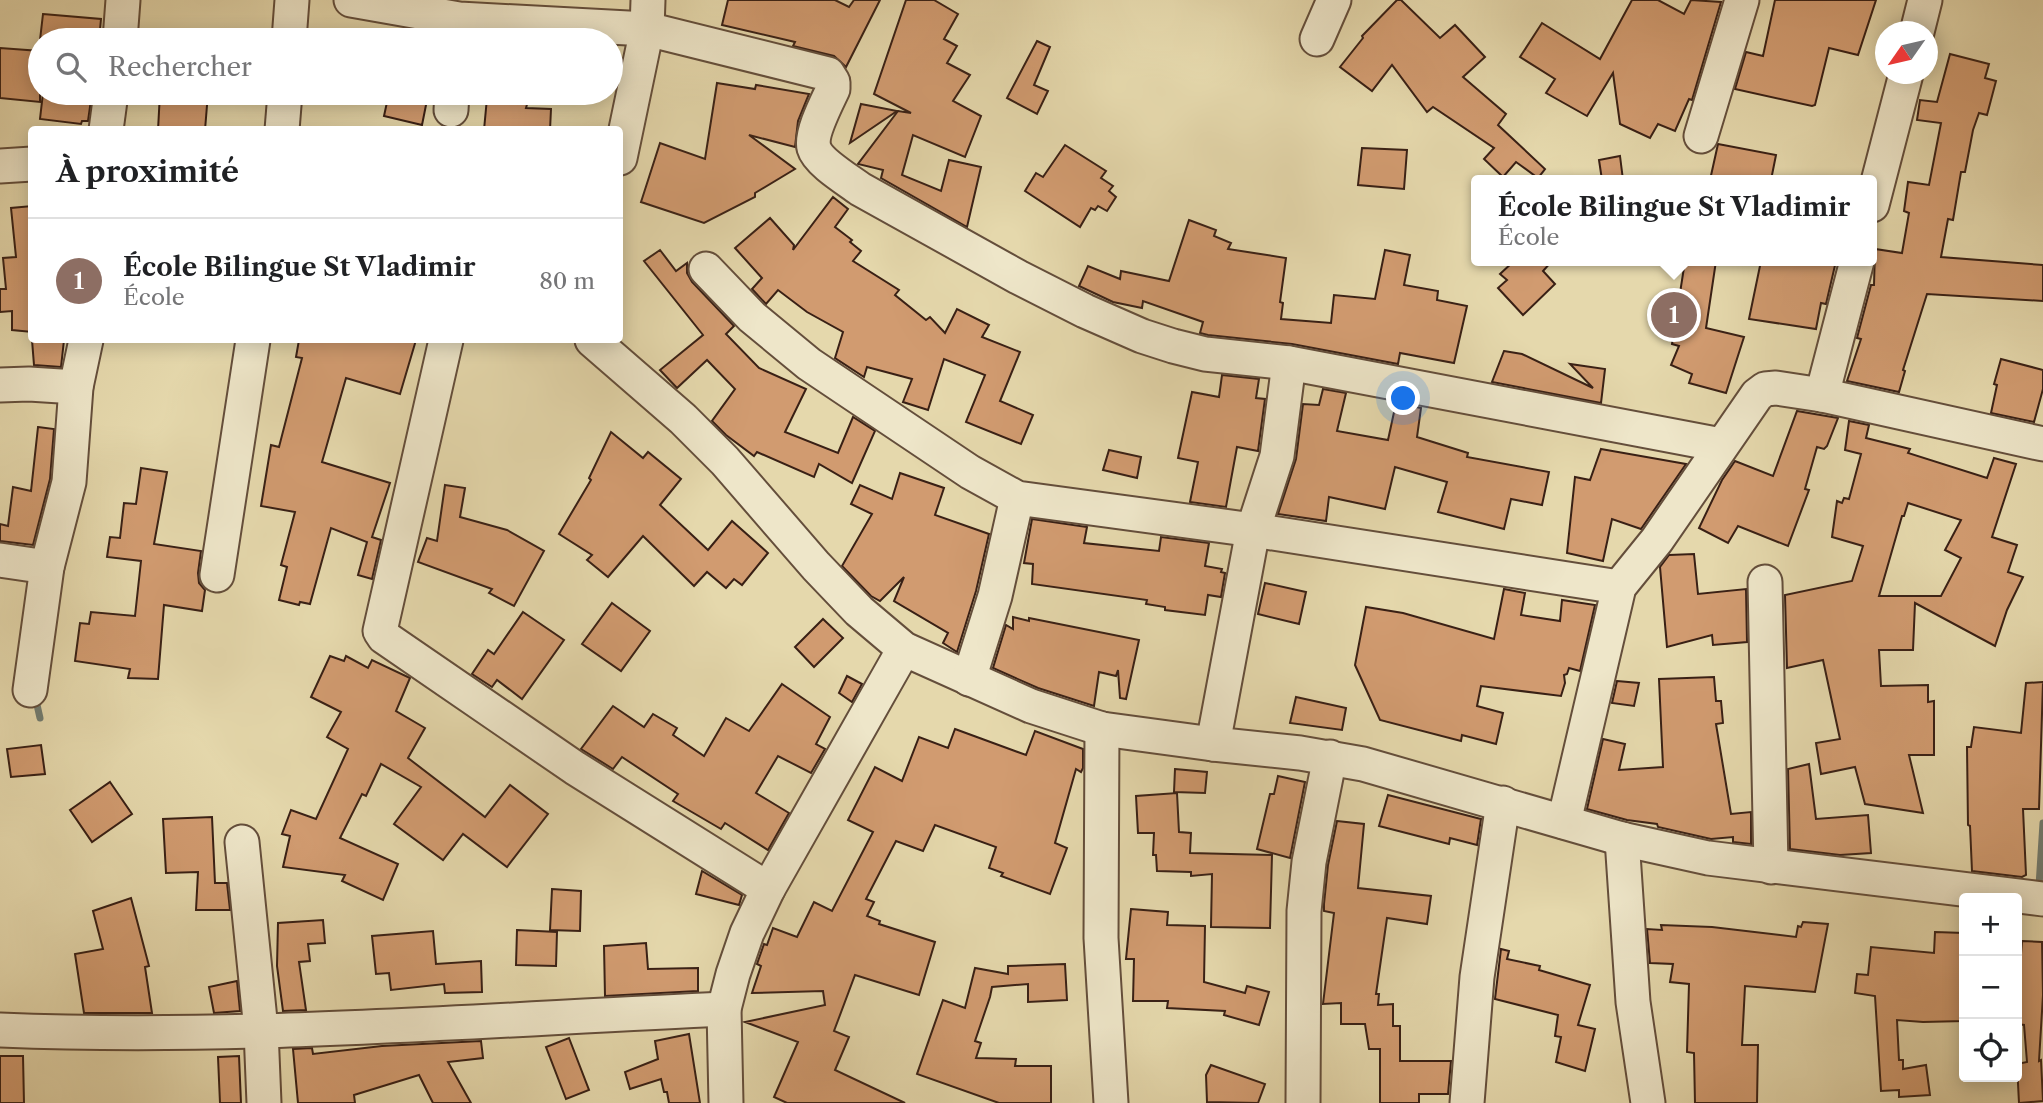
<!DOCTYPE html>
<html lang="fr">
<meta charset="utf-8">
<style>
:root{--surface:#fff;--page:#f6f6f6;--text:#202124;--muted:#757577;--line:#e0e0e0;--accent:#0f766e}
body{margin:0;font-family:"Libre Caslon Text",serif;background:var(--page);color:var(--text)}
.controls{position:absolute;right:21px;bottom:21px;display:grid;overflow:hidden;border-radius:7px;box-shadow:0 4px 18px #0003}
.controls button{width:63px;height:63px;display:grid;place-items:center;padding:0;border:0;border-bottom:2px solid var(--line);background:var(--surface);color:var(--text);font:35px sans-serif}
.compass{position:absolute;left:1875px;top:21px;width:63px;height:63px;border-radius:50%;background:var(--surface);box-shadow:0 4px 18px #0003;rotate:236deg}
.you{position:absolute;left:1404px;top:399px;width:24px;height:24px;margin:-18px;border:5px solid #fff;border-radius:50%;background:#1a73e8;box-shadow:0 0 0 10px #1a73e833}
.badge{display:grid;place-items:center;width:46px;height:46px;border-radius:50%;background:var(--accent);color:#fff;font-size:23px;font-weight:700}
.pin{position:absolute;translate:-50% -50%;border:4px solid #fff;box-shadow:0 2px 7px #0006}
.popup{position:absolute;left:1471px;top:175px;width:406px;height:91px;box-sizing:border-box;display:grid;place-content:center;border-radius:7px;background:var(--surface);filter:drop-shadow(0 2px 5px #0005);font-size:23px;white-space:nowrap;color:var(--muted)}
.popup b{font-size:26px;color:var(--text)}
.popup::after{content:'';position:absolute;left:50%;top:100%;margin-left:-14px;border:14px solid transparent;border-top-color:var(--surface)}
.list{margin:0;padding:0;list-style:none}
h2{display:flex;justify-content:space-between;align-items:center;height:91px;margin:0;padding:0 28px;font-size:30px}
h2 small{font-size:23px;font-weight:400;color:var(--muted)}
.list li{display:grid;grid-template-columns:46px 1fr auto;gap:21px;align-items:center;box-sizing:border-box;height:126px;padding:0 28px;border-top:2px solid var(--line)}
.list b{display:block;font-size:26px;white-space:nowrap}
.list p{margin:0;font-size:23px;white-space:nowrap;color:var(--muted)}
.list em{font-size:23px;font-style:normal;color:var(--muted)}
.icon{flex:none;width:38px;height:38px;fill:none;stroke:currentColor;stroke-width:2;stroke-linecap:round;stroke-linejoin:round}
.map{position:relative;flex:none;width:2043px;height:1103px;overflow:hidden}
.search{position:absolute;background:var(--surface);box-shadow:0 4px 18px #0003;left:28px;top:28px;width:595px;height:77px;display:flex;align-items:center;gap:18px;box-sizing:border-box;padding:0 24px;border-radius:38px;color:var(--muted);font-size:26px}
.panel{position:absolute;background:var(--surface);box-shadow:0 4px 18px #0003;left:28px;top:126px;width:595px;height:217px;border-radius:7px}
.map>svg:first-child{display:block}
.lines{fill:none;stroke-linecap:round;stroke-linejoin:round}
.stream{stroke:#717c71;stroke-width:7}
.building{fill:#d19b70;stroke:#392015;stroke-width:2;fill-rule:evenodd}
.minor-casing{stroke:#644e3b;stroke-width:37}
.minor{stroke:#eee6c9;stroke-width:33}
</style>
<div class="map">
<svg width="2043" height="1103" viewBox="0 0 2043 1103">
<rect width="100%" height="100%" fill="#e5d8ac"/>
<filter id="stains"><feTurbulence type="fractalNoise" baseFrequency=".00286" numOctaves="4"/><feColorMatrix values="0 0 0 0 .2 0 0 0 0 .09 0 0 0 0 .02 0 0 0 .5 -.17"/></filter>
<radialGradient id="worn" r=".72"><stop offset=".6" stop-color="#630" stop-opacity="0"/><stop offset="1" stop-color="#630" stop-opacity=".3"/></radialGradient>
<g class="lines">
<g class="stream">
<polyline points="35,696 40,718"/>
<polyline points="2039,886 2043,823"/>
</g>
</g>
<g class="building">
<polygon points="728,0 835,0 849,7 854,0 880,0 846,67 834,56 793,46 795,42 722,25"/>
<polygon points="906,0 934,0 958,14 944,39 957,46 947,63 970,75 953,101 981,116 965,157 913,135 902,175 941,191 949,160 981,167 967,227 881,178 883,170 858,164 898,111 911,113 874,94"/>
<polygon points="1397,0 1401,0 1440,38 1455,25 1485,57 1463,77 1506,114 1498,125 1545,169 1538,178 1516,162 1503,177 1484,159 1494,148 1433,107 1427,112 1392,65 1372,91 1340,67 1363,38 1362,36"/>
<polygon points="1632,0 1658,0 1684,14 1691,0 1721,2 1692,100 1689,99 1675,131 1658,124 1650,138 1620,124 1613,73 1587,116 1546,93 1555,79 1520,57 1542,23 1600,59"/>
<polygon points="1775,0 1876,0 1858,55 1829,48 1815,105 1812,106 1735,89 1746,52 1763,56"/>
<polygon points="43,14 101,19 99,40 40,40"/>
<polygon points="1037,41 1050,47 1034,85 1048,91 1037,114 1007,98"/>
<polygon points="0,48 40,51 40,102 0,98"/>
<polygon points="1950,54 1989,64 1985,78 1996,81 1987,115 1979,113 1973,130 1965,172 1961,172 1953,220 1948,219 1941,257 2043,265 2043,301 1927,294 1903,370 1905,371 1899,392 1847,381 1861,339 1857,338 1871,285 1874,285 1875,249 1902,253 1909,213 1904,211 1908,182 1929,185 1941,123 1917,120 1920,100 1937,102"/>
<polygon points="717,83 755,89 756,85 809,94 798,121 795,147 749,135 795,169 755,193 755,197 704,223 641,202 660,143 705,159"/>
<polygon points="43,93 92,93 88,121 82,121 81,124 40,119"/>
<polygon points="160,93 208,93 205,130 158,130"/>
<polygon points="389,93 417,93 428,95 422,125 384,116"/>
<polygon points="487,98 528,101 526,108 551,109 550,130 484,130"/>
<polygon points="861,104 897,111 850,143"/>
<polygon points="1718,144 1776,155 1771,180 1710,180"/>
<polygon points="1065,145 1106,171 1101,178 1113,186 1109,191 1116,197 1107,211 1098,206 1095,210 1091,208 1080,227 1025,191 1036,173 1043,177"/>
<polygon points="1362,148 1407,150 1404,189 1358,185"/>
<polygon points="1620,156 1623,180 1602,180 1599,160"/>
<polygon points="833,197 848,209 835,227 852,240 850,242 861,251 853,261 899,290 895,295 926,320 930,317 945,333 957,309 989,325 982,337 1020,352 1000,401 1033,415 1021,444 966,422 985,375 944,359 928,410 903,402 912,379 867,367 864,377 835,358 843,332 807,312 778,290 766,304 752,289 762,278 735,248 770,218 794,245 793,250"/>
<polygon points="32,206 32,332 12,330 12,311 0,312 0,289 6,289 3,258 16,257 11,208"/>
<polygon points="1189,220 1216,230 1214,236 1231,243 1228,249 1286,258 1280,302 1283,303 1281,319 1331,323 1334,295 1375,299 1385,250 1410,255 1404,285 1438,291 1437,300 1467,306 1454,363 1400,353 1398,364 1292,344 1208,335 1200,333 1203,322 1143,301 1142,308 1113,302 1079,286 1088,266 1120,279 1121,271 1169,281"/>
<polygon points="660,250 676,271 687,263 687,273 692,282 734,326 726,334 759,368 806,389 785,432 838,453 853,417 875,431 852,483 819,464 814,477 757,452 754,456 726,435 712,421 735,389 707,360 677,388 660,370 703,335 644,261"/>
<polygon points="1514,261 1552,261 1543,271 1555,284 1523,315 1498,288 1507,280 1500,274"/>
<polygon points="1685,261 1716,261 1706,328 1744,337 1726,393 1689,383 1692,374 1671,365 1679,346 1672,344"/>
<polygon points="1761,261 1836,261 1826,304 1821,303 1816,329 1749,319"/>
<polygon points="32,340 64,340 61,367 34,365"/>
<polygon points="299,340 416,340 400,394 346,378 322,462 390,483 372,537 381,540 372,579 358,575 367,542 331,528 310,604 300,602 299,605 279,600 287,567 281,565 295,512 261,506 271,445 279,447 302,358 296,357"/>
<polygon points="1504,351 1522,354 1593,388 1570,364 1605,369 1601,403 1492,382"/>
<polygon points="2001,359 2043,370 2043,389 2034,422 1991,413 1997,385 1994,384"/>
<polygon points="1222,375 1259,379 1256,398 1265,399 1258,451 1237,447 1226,507 1190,502 1198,462 1178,458 1192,392 1219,397"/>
<polygon points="1323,389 1346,393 1337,431 1388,440 1396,403 1421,408 1417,437 1468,453 1467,457 1549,472 1542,505 1511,499 1504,529 1438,512 1447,482 1395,467 1385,509 1329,497 1326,521 1278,514 1296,459 1303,404 1319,405"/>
<polygon points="1797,411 1838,418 1827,446 1824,449 1817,447 1805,489 1809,490 1788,546 1738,526 1728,543 1699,528 1722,480 1735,461 1773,476"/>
<path d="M1849,421l20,4 -3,13 44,11 -2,4 79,25 7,-20 22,6 -24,73 25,8 -9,27 15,5 -16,33 -12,36 -80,-43 -2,47h-34l2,36 47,-1v17l6,-1v54h-25l14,58 -58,-9 -10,-37 -34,7 -5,-31 24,-4 -17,-79 -36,8 -2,-73 67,-14 11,-35 -31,-9 5,-36 5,2 2,-5 5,1 12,-45 -16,-4zM1908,503l53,17 -16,30 16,8 -20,38h-62l23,-80h2z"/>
<polygon points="38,427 54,429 50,479 33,545 0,541 0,524 8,526 13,487 31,491"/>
<polygon points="611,432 643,458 648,452 681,479 660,505 708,550 732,521 768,553 742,585 734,579 726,588 707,572 694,586 643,536 608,577 587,560 592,555 559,534 591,480 589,478"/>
<polygon points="1601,449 1686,464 1641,529 1612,519 1603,561 1567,553 1575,477 1590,480"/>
<polygon points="1109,450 1141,457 1137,478 1103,470"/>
<polygon points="141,468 167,472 154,544 201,551 198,573 199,583 205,590 202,611 164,605 158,679 128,678 130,669 75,661 80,623 89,624 91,612 135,616 141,561 107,557 110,537 120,538 124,503 136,504"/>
<polygon points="900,473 944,488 935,515 989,534 976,591 957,652 943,643 948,633 894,601 904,577 880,601 871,596 842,566 872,514 851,504 860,485 892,499"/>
<polygon points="445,485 465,488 460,517 507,530 544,551 514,606 489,593 492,589 418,562 427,538 437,541"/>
<polygon points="1032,519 1087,527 1084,543 1159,551 1161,537 1209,543 1205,566 1222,569 1221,572 1225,573 1221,597 1208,595 1205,615 1165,610 1165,607 1146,604 1147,600 1032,584 1033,564 1024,563"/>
<polygon points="1694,554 1698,594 1746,589 1747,642 1713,645 1712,635 1667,647 1660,567 1669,555"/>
<polygon points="1265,583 1306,592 1299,624 1258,614"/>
<polygon points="1504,589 1525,593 1521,615 1560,621 1562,600 1595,605 1580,671 1569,668 1567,674 1564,675 1565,683 1561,696 1481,686 1477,706 1503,713 1496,744 1462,735 1461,741 1380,720 1355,665 1366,607 1403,613 1494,639"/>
<polygon points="612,603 650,631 621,671 582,644"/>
<polygon points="523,612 564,640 522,699 497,680 492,687 472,674 488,650 494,654"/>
<polygon points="1013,617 1029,621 1029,618 1139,640 1126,699 1120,698 1118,670 1116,676 1099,672 1094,706 1038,688 993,668 1006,625 1013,629"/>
<polygon points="823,619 843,638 814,667 795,647"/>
<polygon points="330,656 344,661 346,656 368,668 372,660 410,678 396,711 425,728 408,758 485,817 510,785 548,814 507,867 463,834 443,860 394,824 421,787 381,764 366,796 362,794 340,838 398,864 383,900 342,881 345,875 283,867 290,836 282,834 291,810 316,819 348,749 327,737 341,712 311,697"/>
<polygon points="847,676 862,684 852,702 839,693"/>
<polygon points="1714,677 1716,701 1721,701 1723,723 1716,724 1731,814 1751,812 1751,844 1733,842 1733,837 1711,839 1658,827 1657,824 1627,820 1587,809 1603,739 1625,744 1619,770 1663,767 1659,679"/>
<polygon points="1617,681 1639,683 1634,706 1612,703"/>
<polygon points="2043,682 2039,809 2023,809 2026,875 2022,877 1972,871 1970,826 1968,825 1967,747 1971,747 1974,727 2021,733 2026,683"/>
<polygon points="782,684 830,717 816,744 825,749 811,773 778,756 756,793 789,813 768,850 725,823 721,829 673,801 678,794 622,757 613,769 581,749 613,706 644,727 653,714 677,728 673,735 704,756 726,718 749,731"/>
<polygon points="1296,697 1346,708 1342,730 1290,723"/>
<polygon points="955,729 1026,755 1035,731 1083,749 1083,768 1081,772 1076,769 1055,843 1067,848 1050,894 1001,876 1003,873 989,868 996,847 935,825 923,851 896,841 866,899 874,902 867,916 880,921 879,924 935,942 919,995 855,975 834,1031 849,1037 835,1070 905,1103 787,1103 774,1097 798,1042 745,1022 825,1005 823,991 752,993 761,966 757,964 764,944 767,945 773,928 797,937 814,902 832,911 873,832 848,820 875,767 902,781 919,737 948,748"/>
<polygon points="41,745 45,774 11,777 7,749"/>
<polygon points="1809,764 1816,819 1868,815 1871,853 1840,855 1790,849 1788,769"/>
<polygon points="1175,769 1207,772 1205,793 1174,792"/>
<polygon points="1278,776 1305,782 1290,858 1257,849 1270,794 1274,794"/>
<polygon points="110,782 132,814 92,842 70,810"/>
<polygon points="1177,793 1179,832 1191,833 1190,853 1272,855 1270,928 1211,927 1212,874 1191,876 1191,872 1157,871 1156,855 1153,855 1154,833 1138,833 1136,796"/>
<polygon points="1388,795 1481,819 1477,845 1450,838 1449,844 1379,826"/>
<polygon points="212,817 215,883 227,883 230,910 196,910 198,872 166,873 163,819"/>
<polygon points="1337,821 1364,824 1358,888 1431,896 1427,924 1387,918 1376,994 1379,994 1378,1005 1393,1004 1393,1026 1400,1026 1400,1061 1451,1061 1448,1094 1419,1094 1419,1103 1380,1103 1380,1049 1369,1049 1365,1024 1341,1024 1341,1003 1323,1004 1334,913 1324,911 1324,904 1328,865"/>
<polygon points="702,871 742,895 739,905 696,894"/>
<polygon points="552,889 581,891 580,931 550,930"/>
<polygon points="131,898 149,966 145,967 152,1013 84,1013 75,954 103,949 93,911"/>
<polygon points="1131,909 1168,912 1167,925 1205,926 1204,982 1245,993 1247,986 1269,992 1259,1025 1224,1015 1225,1011 1167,1008 1168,1001 1133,1001 1134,959 1126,959"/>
<polygon points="323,920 325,943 308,944 310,961 299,962 306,1010 283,1011 277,966 278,923"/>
<polygon points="1803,922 1828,924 1815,992 1745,986 1742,1045 1758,1045 1757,1103 1695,1103 1694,1053 1687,1052 1689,984 1670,982 1673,964 1650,963 1647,929 1662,930 1661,925 1712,927 1796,937 1798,926 1801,927"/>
<polygon points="517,930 557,932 556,966 516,965"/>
<polygon points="433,931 436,964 481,961 482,992 445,993 444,984 391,990 389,973 376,974 372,936"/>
<polygon points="1935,932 1964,933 1964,1021 1923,1022 1897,1020 1899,1060 1903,1060 1903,1069 1926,1065 1930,1095 1899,1097 1899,1090 1881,1091 1875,996 1855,993 1857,974 1868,975 1871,947 1934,953"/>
<polygon points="2022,941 2042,942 2043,995 2039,1061 2041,1060 2043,1101 2019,1103 2017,1064 2027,1062 2024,1025 2017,1024 2017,966 2020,966"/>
<polygon points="646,943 648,969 698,968 698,991 605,996 604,946"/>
<polygon points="1501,949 1509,951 1507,959 1540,966 1539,970 1590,985 1578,1025 1595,1029 1585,1071 1556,1062 1561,1037 1555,1036 1558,1015 1495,999"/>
<polygon points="1065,964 1067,1000 1028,1002 1028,984 992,987 990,997 975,1041 981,1043 976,1058 1016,1059 1015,1066 1051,1066 1051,1103 999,1103 917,1074 943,1000 965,1008 975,968 1008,974 1008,966"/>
<polygon points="237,981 240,1011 214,1013 209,987"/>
<polygon points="689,1034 700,1103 669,1103 667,1092 664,1092 661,1079 630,1089 625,1072 658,1059 655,1041"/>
<polygon points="569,1038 589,1090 566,1099 546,1047"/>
<polygon points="481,1041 483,1058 448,1062 471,1103 433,1103 419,1075 354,1095 355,1103 298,1103 293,1049 312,1048 313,1054 382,1046"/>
<polygon points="0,1056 23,1056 24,1103 0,1103"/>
<polygon points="239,1056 241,1103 220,1103 218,1057"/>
<polygon points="1211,1065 1265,1084 1258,1103 1207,1102 1206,1075"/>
</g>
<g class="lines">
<defs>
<g id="minor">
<path d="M351,0l108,19 188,10 181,45 5,8v7c-6,13 -23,45 -19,59 4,14 34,32 46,41l158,88 67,34 57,25 31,10 32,8 84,9 432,82"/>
<polyline points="1917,32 1925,0"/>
<polyline points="1317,39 1334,0"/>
<polyline points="120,40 123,0"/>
<polyline points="289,40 292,0"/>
<polyline points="451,110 452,93"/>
<polyline points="106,130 111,93"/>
<polyline points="282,130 285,93"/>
<polyline points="1701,136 1742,0"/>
<polyline points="620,158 647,29 648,0"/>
<polyline points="0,166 32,164"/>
<polyline points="1872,205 1906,74"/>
<polyline points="706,269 752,317 809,364 970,472 1017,498 1253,530 1619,587"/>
<polyline points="446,340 380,631 384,637 575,768 768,889"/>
<polyline points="592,340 683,419 725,461 816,566 859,611 904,649 1031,706 1102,729 1213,744 1300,753 1363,764 1622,839 1708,858 2043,899"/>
<polyline points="0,385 29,384 76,387"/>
<polyline points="1822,395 1857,261"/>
<polyline points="0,560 47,567"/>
<polyline points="217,575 253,340"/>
<polyline points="1765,582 1771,867"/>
<polyline points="969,679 995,596 1017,498"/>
<polyline points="30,690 47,567 69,482 76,387 86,340"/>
<polyline points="1102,729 1101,938 1111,1103"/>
<polyline points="1213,744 1253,530 1277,456 1289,363"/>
<polyline points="1564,822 1619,587 1657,540 1757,395 1765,389 1776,388 1822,395 2043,444"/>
<polyline points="1622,839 1633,1002 1648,1103"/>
<polyline points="242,842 261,1030 264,1103"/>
<path d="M0,1030c241,10 483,-10 724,-21"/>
<polyline points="726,1103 724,1009 733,974 747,933 768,889 904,649"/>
<polyline points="1303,1103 1304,911 1309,862 1330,757"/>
<polyline points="1467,1103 1477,977 1503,803"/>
</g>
</defs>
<use href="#minor" class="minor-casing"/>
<use href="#minor" class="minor"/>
</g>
<rect width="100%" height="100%" filter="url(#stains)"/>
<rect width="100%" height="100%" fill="url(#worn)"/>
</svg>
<div class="controls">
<button>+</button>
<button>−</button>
<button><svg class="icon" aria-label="locate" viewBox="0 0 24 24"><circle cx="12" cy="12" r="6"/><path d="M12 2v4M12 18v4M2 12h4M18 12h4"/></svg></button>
</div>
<svg class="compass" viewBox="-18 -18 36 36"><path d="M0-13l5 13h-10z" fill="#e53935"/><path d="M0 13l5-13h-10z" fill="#757577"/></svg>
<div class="you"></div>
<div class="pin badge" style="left:1674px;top:315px;background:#8d6e63">1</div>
<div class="popup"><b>École Bilingue St Vladimir</b>École</div>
<div class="search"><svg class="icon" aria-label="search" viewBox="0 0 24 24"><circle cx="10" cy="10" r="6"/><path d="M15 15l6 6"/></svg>Rechercher</div>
<section class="panel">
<h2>À proximité<small></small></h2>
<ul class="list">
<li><span class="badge" style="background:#8d6e63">1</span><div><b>École Bilingue St Vladimir</b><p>École</p></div><em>80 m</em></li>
</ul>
</section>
</div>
